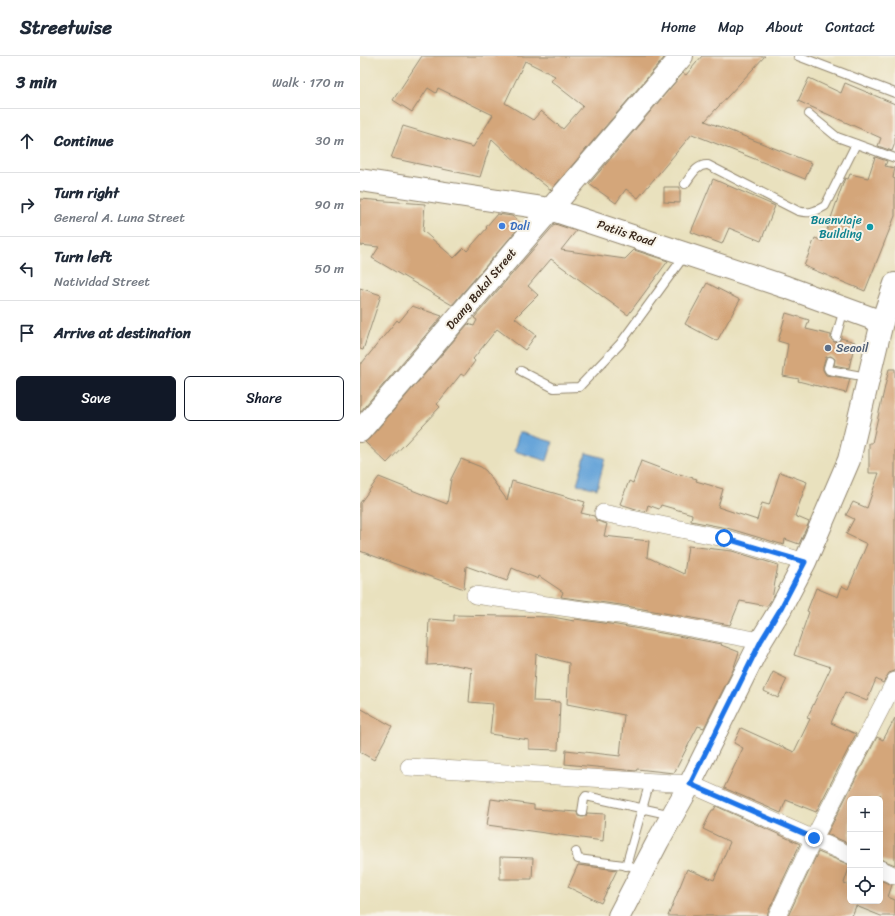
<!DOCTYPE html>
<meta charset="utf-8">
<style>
:root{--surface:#fff;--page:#f2f2f3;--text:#1f2937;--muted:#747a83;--line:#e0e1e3;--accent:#111827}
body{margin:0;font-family:Sriracha,sans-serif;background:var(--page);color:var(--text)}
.controls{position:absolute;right:12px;bottom:12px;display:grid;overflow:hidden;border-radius:6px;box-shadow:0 4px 16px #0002}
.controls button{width:36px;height:36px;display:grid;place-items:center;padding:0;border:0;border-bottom:1px solid var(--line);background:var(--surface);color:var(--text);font:20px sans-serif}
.stop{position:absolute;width:12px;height:12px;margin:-9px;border:3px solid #1a73e8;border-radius:50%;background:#fff}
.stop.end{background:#1a73e8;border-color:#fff;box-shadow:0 1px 4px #0008}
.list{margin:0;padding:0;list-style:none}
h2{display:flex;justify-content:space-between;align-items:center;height:52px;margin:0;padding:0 16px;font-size:17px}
h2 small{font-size:13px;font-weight:400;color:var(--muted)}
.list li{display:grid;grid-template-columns:26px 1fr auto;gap:12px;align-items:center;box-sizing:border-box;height:64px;padding:0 16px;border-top:1px solid var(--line)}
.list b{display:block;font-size:15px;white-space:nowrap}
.list p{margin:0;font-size:13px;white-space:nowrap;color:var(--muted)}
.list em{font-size:13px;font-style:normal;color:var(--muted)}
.actions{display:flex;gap:8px;padding:12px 16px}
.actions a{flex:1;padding:9px 0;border:1px solid var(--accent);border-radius:6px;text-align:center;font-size:14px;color:var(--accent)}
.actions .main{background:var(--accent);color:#fff}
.icon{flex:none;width:22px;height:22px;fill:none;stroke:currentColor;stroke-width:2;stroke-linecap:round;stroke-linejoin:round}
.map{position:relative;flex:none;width:535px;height:860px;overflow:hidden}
header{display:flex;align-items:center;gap:24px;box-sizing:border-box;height:56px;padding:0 20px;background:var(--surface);border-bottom:1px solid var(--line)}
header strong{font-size:19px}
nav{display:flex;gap:22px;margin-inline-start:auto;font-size:14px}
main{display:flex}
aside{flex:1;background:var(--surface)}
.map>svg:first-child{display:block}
.water{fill:#67a5d9;stroke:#51687c}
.building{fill:#d4a67a;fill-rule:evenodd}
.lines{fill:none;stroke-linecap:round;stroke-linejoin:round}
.lane-casing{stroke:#92866e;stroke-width:10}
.street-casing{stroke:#92866e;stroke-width:18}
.secondary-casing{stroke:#92866e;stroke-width:24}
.primary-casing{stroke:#92866e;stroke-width:24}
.lane{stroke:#fff;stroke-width:8}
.street{stroke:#fff;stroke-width:17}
.secondary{stroke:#fff;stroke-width:22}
.primary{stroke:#fff;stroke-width:22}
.route{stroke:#1a73e8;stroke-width:5}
.shop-dot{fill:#3f7fe0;stroke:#f7f3e8;stroke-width:1.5}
.culture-dot{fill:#0f9aa8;stroke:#f7f3e8;stroke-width:1.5}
.service-dot{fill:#5c6f8a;stroke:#f7f3e8;stroke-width:1.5}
.labels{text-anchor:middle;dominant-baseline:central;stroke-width:4;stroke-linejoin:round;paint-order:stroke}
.culture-label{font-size:12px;fill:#0d838f;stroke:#f7f3e8;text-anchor:end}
.shop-label{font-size:12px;fill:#366cbe;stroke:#f7f3e8;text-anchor:start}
.street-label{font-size:12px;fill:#3b2a1e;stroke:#f7f3e8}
.service-label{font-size:12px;fill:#4e5e75;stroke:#f7f3e8;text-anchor:start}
</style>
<header>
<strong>Streetwise</strong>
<nav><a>Home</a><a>Map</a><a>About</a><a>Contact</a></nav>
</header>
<main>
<aside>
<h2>3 min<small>Walk · 170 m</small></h2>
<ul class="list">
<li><svg class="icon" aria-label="ahead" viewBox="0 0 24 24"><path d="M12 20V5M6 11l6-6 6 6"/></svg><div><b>Continue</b></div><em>30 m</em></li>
<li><svg class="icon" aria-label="right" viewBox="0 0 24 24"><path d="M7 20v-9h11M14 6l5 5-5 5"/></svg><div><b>Turn right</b><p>General A. Luna Street</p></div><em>90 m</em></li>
<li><svg class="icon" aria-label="left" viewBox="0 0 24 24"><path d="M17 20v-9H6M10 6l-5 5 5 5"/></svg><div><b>Turn left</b><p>Natividad Street</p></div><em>50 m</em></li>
<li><svg class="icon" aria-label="arrive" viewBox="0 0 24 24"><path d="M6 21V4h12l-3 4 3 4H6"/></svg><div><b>Arrive at destination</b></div></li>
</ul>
<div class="actions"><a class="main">Save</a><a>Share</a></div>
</aside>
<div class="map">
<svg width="535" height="860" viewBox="0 0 535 860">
<rect width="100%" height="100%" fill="#f7f3e8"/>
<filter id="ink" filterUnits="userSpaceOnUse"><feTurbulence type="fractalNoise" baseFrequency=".025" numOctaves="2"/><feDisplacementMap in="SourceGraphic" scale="8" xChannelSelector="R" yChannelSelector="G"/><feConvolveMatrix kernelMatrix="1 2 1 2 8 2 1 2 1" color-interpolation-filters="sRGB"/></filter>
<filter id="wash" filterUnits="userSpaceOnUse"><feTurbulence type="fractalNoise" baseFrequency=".012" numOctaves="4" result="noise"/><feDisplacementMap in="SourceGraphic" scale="16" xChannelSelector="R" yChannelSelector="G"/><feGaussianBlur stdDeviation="0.9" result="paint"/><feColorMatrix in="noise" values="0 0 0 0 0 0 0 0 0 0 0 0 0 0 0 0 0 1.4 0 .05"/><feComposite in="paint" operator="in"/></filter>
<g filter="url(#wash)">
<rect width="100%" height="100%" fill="#e9e1be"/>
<g class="water">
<polygon points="159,376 193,386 187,405 154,395"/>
<polygon points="226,397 245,402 237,433 217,428"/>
</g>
<g id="blocks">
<g class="building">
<path d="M62,0h240l2,2 -113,132 -29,-23 -30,-28 -12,38 -89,-19 12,-32 70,21 20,-32 -55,-27 -2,5 -8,-5 -16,24 -19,-12zM165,5l30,15 -4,5 32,25 -20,23 -22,-18 -8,9 -28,-17z"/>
<polygon points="342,0 405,0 345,65 452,107 445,123 332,78 278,142 266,133 256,147 229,128 323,17 326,19"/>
<polygon points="449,22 481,37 485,27 535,48 535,87 532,95 518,90 521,82 438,45"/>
<polygon points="515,101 527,105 525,110 535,112 533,122 535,123 535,160 505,235 444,210 455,182 463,185 485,122 488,123 490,118 508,122"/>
<polygon points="353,123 415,150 401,185 369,172 362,188 331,176"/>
<polygon points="304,131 320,131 320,147 304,146"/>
<polygon points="0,143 65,148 63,175 94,202 104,192 107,195 127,172 126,171 137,158 152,160 162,168 92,249 12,202 19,191 0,189"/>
<polygon points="195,168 216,175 201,194 265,203 274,194 308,205 268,259 191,203 168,230 178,239 155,262 176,279 165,294 137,273 113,303 115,305 104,320 101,318 77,348 80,351 27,407 5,386 9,383 108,268 114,270 117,264 114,262"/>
<polygon points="347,227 380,244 357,285 325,268"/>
<polygon points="0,232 21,239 3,294 0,293"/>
<polygon points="52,250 82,260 0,356 0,307 2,307 37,264 39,266"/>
<polygon points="426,257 449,264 446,273 471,279 471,283 474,286 478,286 481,282 495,286 489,312 474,309 475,303 471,300 466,301 463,310 463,314 466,319 490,323 486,337 438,325 439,323 423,320 428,288 418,285"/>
<polygon points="529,313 535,313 535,615 529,617 523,627 516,623 507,645 485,636 471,667 496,678 456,756 426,744 421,757 364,732 383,692 374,687 381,672 434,696 450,663 447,662 471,611 434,599 449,556 447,555 456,532 478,541 482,530 488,533 507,488 486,478 494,463 486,459 493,446 507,452 519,417 509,417 509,387 512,387"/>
<polygon points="101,403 121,411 126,415 147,444 152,425 225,446 221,457 234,460 237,465 247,468 244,480 289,485 287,501 324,518 328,490 372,495 418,509 412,543 407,550 380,545 370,569 261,549 201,541 203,536 179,520 178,523 152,512 147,525 106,510 104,533 0,495 0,447 19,421 87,448 91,423"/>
<polygon points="281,405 318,419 319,418 337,423 336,425 363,433 358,451 397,464 402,447 409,449 420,416 447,426 435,460 449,466 439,488 425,483 424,489 367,472 331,465 332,458 301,449 299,453 288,449 286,456 260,448 269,425 273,427"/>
<polygon points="94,559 193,561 214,565 215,563 257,569 362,588 361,589 379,596 373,614 344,672 338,670 314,717 277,713 276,715 205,708 206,694 260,700 264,659 207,648 209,607 176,598 173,645 200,646 198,694 169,693 169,684 130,678 133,648 109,646 112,612 90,608 67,609 69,563 94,565"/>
<polygon points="413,616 427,623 418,642 404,635"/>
<polygon points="0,652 32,670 14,704 0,696"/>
<polygon points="535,662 535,809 520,803 520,738 518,743 490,743 490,788 467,778 517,681 523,684"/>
<polygon points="131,743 174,749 174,753 217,756 218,760 222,761 226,760 227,757 245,758 243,785 127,769"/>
<polygon points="356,750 440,788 408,856 407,860 308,860 327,813 354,824 370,786 343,773 352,754 354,754"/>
<polygon points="458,796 490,809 484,827 490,829 490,845 520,845 520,824 532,829 528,841 535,844 535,860 521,860 496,850 492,860 428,860"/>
<polygon points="140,801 173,802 172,823 140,823"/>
<polygon points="218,809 257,814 241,847 208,831"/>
</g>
</g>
</g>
<g filter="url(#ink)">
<use href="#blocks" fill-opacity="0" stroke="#92866e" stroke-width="1"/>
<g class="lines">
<defs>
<g id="lane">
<polyline points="438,0 535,37"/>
<polyline points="449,58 477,81 535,102"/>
<path d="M325,128c6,-8 12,-20 23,-19l90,46c11,3 16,1 27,-5l31,-62"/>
<polyline points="476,281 484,253"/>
<polyline points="470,305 468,312 469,314 507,321"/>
<polyline points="161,315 194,332 219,331 260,288 325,199"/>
<polyline points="222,756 224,743 226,740 312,759"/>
<polyline points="216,796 218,803 271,810"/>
<polyline points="266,810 290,725"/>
</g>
<g id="street">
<polyline points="243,457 364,482 445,506"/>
<polyline points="115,539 259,559 401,585"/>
<polyline points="49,711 330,728 490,799"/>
<polyline points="520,813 535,820"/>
<polyline points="417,860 454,782 535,625"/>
</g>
<g id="secondary">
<polyline points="0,124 190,153 426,231 522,266"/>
<polyline points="0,375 322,0"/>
</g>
<polyline id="primary" points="259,860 298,785 330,728 401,585 421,552 445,506 458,476 489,404 522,266 535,228"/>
</defs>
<use href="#lane" class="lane-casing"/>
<use href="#street" class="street-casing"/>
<use href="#secondary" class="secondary-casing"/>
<use href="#primary" class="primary-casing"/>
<use href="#lane" class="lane"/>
<use href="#street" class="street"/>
<use href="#secondary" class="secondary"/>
<use href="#primary" class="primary"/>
</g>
</g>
<g class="lines" filter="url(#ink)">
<polyline class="route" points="364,482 445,506 421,552 401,585 330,728 454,782"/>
</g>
<circle class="shop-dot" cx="142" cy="170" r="4"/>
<circle class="culture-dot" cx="510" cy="171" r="4"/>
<circle class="service-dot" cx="468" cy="292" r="4"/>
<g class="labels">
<g class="culture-label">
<text x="502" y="164">Buenviaje<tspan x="502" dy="14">Building</tspan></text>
</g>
<g class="shop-label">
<text x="150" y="170">Dali</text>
</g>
<g class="street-label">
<text transform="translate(266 177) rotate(18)">Patiis Road</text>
<text transform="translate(121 233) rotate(-50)">Daang Bakal Street</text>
</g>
<g class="service-label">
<text x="476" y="292">Seaoil</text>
</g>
</g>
</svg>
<div class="controls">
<button>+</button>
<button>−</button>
<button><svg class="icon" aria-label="locate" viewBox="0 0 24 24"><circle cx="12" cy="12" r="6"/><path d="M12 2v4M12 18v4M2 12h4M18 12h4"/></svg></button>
</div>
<div class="stop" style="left:364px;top:482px"></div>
<div class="stop end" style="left:454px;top:782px"></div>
</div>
</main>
